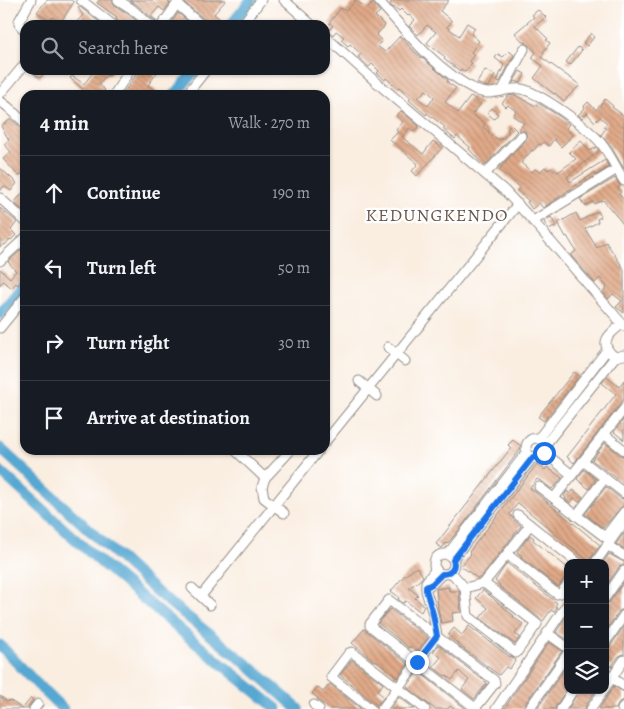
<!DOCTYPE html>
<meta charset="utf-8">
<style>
:root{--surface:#171b24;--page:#242831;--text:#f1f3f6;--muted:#9ea1a6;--line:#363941}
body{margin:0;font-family:Alegreya,serif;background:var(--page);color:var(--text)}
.controls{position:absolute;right:15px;bottom:15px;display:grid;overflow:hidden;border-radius:10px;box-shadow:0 1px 4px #0004}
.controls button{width:45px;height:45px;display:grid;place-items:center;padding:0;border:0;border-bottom:1px solid var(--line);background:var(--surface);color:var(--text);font:25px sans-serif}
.stop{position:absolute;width:15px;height:15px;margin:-11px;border:4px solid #1a73e8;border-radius:50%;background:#fff}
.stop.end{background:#1a73e8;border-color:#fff;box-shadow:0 1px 5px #0008}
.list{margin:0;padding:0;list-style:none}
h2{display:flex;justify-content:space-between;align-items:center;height:65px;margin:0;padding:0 20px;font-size:21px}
h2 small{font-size:16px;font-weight:400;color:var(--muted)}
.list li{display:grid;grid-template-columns:32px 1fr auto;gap:15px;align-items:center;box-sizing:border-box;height:75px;padding:0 20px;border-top:1px solid var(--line)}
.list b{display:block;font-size:19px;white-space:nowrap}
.list em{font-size:16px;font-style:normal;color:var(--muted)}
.icon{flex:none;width:28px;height:28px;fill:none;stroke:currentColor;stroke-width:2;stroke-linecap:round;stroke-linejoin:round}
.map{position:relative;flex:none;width:624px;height:709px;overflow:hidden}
.search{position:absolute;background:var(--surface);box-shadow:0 1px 4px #0004;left:20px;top:20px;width:310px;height:55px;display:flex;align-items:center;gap:12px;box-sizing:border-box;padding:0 18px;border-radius:15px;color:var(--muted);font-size:19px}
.panel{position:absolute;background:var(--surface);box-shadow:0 1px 4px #0004;left:20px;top:90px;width:310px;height:365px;border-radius:15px}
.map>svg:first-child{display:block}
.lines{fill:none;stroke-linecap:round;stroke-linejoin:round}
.river{stroke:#56a7d1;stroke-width:11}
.building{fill:url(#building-back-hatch);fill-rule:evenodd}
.minor-casing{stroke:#928c86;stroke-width:11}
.minor{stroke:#fff;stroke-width:9}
.route{stroke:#1a73e8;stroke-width:6}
.labels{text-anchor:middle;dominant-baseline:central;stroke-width:4.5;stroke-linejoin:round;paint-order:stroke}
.quarter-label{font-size:18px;letter-spacing:1px;fill:#6b574c;stroke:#fff}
</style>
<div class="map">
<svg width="624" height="709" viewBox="0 0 624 709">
<defs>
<pattern id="building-back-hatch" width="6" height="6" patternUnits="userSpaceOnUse" patternTransform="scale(1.25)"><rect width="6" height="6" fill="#e1aa89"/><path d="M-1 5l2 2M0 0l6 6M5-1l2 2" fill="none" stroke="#b78b70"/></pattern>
</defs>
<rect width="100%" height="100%" fill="#fff"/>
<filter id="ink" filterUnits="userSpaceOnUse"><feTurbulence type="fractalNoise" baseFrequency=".02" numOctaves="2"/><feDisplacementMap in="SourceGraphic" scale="10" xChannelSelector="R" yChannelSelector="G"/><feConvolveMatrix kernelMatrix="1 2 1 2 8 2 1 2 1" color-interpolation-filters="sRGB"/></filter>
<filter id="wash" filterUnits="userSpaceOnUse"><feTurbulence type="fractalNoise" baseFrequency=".0096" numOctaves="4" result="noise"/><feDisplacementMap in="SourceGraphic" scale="20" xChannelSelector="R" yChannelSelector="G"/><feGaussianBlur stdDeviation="1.12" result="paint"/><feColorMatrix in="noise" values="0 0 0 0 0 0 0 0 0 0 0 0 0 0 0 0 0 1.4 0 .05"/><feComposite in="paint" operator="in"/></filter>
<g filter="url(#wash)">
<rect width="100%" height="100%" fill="#faeee1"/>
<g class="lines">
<g class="river">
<polyline points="231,25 251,0"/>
<polyline points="175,95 195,70"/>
<polyline points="0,314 25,283"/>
<polyline points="0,448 159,594 248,665 298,709"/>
<polyline points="0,471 97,559 192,640 277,709"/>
<polyline points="0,645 36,683 63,709"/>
</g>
</g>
<g id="blocks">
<g class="building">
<polygon points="47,0 71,0 74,2 60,23 53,17 50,21 37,12"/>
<polygon points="99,0 112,0 114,5 128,14 141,25 120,25 116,19 117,17 97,3"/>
<polygon points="130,0 169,0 168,2 170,3 164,11 159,7 151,16 157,21 156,22 136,4"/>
<polygon points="185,0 226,0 214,14 222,21 219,25 207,25 205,20 185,3"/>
<path d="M356,0l11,9 6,-6 7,9 -5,4 10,10 -9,9 6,6 -5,5 8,6 15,-16 15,16 32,27 1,4 8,5 -11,14 13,11 13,-17 10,8 -9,10 13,10 -2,3 6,5 -1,1 11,7 2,-2 1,2 7,-8 -2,-3 4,-4 6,6 -32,34 -7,-6 -9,-10 1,-2 -6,-5 -7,-6 -2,3 -3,-2 -9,-8 2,-2 -18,-14 -1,2 -17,-15 2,-2 -12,-11 -1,1 -12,-10 -1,2 -8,-7 2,-2 -7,-7 -3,3 -11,-10 3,-3 -11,-10 -2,2 -7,-6 3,-3 -8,-6 -3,4 -5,-4 5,-5 -4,-3 12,-15 5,3zM426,90l8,7 -6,9 -10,-8z"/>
<polygon points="394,0 449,0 440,11 452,21 447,27 459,36 467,23 475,28 471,34 479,41 471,52 474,55 469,61 472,63 465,72 461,69 460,71 444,59 445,57 427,43 436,32 427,25 418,35 409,26 415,20 409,15 408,16 401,9 399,11 394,7 393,8 390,4"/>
<polygon points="80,7 103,25 74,25 83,15 78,8"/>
<polygon points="538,10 546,17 535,26 548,39 546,40 550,43 543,52 544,53 541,57 580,85 564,101 555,93 554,94 534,78 543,66 532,58 536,52 525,42 524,43 515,33 534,17 532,15"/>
<polygon points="178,13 192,25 172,25 171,24"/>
<polygon points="591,33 594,37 587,46 583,43"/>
<polygon points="578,47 582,50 570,65 566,62"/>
<polygon points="509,51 514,55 500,82 497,81 504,65 495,58 498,54 503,57"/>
<polygon points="36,70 39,70 44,73 40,78 33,73"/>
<polygon points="95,70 114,70 109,76 107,75 98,84 105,90 100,95 89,95 70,78 72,76 84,84"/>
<polygon points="137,70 159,70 148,85 162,95 122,95 136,75 135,74"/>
<polygon points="485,70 495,75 489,87 483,86 477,83"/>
<polygon points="520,71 525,74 521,83 515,81 513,83"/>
<polygon points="515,95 536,106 538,103 559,116 569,124 566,128 573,135 561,147 554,139 549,146 543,142 541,145 539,144 533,151 532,150 521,163 532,172 535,169 540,172 545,167 548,170 551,168 558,172 576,159 569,152 581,141 590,151 596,147 599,151 567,177 570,182 605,160 609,167 596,175 594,173 543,208 539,203 532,209 527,202 529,201 517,191 520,187 499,170 506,161 526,140 527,137 525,131 519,130 524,123 513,116 516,111 508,105 506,107 502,103 508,96"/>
<polygon points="605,99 613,106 612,107 624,116 624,169 612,148 601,135 606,128 604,127 607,123 600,117 595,122 587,113 582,118 578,115 585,108 584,106 588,102 596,110"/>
<polygon points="492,108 498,114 494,119 487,113"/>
<polygon points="401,111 419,126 414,132 409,128 402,137 423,154 433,141 442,148 417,176 412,171 418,164 390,140 398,132 396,130 403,122 396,116"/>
<polygon points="11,119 21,128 25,129 25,171 19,176 3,159 11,152 4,144 9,140 1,126"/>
<polygon points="0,168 17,183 11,191 4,186 0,191"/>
<polygon points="615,178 620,186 618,188 621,192 619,194 624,200 624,225 603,200 594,204 593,202 585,206 580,199"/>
<polygon points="25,190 25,212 14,203"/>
<polygon points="0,208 17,222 11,230 16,235 11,240 10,239 5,245 4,244 0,247"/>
<polygon points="598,211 601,217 597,219 598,222 585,229 597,248 606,242 624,269 624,313 616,307 622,301 613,294 608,299 603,292 607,287 600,278 595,283 572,257 571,255 576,251 567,236 566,237 558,223 576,213 580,221"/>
<polygon points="551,217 556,226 549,230 544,222"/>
<polygon points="25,246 25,276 18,285 16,283 12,288 3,281 0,285 0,269 10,278 16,271 8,262"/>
<polygon points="574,372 579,376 544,421 538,417"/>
<polygon points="607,377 619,387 624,380 624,399 574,463 567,457 616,394 602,383"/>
<polygon points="624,419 624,440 614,432"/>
<polygon points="513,440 522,447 459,530 447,544 446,543 442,548 436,544 511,448 508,445"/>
<polygon points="605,443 620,455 624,456 624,484 592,460"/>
<polygon points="537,464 545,470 547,467 562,478 552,489 543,482 537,479 530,488 600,545 589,561 518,503 510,514 514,520 521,526 484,573 480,578 477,578 461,566 471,554 469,552"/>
<polygon points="584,470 596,479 589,489 577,479"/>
<polygon points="606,487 620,498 624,499 624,504 603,528 585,514"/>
<polygon points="573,490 583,497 579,502 574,498 570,503 565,499 566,498 564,496 567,491 570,494"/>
<polygon points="624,533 624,549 616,544"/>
<polygon points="530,535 534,538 533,540 568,568 568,578 563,580 558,587 521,557 522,556 517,552"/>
<polygon points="609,554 624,562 624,565 619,567 605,587 605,563 603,563"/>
<polygon points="507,563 557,603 555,606 557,607 554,612 551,610 543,621 499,586 500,585 495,581"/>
<polygon points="417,567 423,576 420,580 409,588 418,595 415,598 424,606 421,612 406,601 403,603 398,599 399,597 391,591 404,576"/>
<polygon points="624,582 624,609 619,611 605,632 605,604 610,602"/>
<polygon points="449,587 449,591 459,591 461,612 452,613 453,621 441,623 438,608 436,589"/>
<polygon points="483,590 514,616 513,617 523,624 515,634 520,637 515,644 480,618 488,608 476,598"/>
<polygon points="390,609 428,638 417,651 410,646 409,648 378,623"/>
<polygon points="568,614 568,640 556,632"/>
<polygon points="469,626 510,657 510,656 516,660 509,669 506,667 499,675 465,650 448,635 454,628 462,635"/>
<polygon points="624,626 624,654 619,656 611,667 605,663 605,649 610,647"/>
<polygon points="364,629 408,664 397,678 393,675 394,674 375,660 374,661 352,643"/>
<polygon points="549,642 562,651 524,705 523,709 504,709"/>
<polygon points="438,645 487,683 474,699 462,689 469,680 459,671 452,680 446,675 445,676 433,667 441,657 433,652"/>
<polygon points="352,660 383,684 377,691 384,697 377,705 340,675"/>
<polygon points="568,664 568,687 556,706 555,709 537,709"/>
<polygon points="418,671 466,709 454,709 450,706 448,709 435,709 418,696 407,687"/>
<polygon points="330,684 361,709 329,709 317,699 318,698 312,694 317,687 323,692"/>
<polygon points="614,686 624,692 624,700 619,702 616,709 599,709"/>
<polygon points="579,690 596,690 586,705 585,709 568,709"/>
<polygon points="0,696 8,702 9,700 14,703 22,709 31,698 33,700 29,706 28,709 0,709"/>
<polygon points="399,697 415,709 390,709"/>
</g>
</g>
</g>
<g filter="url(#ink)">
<use href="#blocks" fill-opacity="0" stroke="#928c86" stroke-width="1"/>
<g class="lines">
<defs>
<g id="minor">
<polyline points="81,0 113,25"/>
<polyline points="118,0 132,9 150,25"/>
<polyline points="284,0 312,25"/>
<path d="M378,0c29,33 58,70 98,90 15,8 29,-3 45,-1 18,3 66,38 79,53 10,12 16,26 24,39"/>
<polyline points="177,4 201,25"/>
<polyline points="162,25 179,1"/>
<polyline points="242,25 261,0"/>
<polyline points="25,31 19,24 19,21 31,0"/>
<polyline points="325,36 375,81 505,191 533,221 624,326"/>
<polyline points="502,91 524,49"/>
<polyline points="0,94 25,64"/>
<polyline points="114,95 130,70"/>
<polyline points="186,95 206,70"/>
<polyline points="0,101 8,107 25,123"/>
<polyline points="485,174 521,136"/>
<polyline points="0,198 25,221"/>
<polyline points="533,221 617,169"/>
<polyline points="0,261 25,238"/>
<path d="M622,324c-13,10 -25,19 -7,33l9,-2"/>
<polyline points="0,328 25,297"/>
<polyline points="388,347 405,361"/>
<polyline points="359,381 377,396"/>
<polyline points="604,434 624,450"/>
<circle cx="536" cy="448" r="10"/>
<polyline points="538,439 607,350"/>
<polyline points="325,442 518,204"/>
<polyline points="545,445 615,357"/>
<polyline points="235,450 265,478 289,452 287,450"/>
<polyline points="545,453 572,475"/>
<polyline points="583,461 624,493"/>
<polyline points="265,478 262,487 264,498 284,513"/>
<polyline points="539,487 605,537 624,512"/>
<polyline points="554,498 624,409"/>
<polyline points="518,515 578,563"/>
<polyline points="576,516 605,478"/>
<polyline points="607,545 624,556"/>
<circle cx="444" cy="564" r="10"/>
<polyline points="447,555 527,452"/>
<polyline points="508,555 557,594 561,593 568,584"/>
<polyline points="453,559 533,457"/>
<polyline points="595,563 624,522"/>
<polyline points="436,569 426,582 426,587 432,584 442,574"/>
<polyline points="451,572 465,588 468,616 516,653 537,624 484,583"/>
<polyline points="192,588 210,605"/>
<polyline points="465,588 484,583 530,525"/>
<polyline points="201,596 319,450"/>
<polyline points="605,598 624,571"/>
<polygon points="389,600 494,680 495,683 477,706 474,707 370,626 370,624"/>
<polyline points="547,633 568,648"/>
<polyline points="605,643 624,615"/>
<polyline points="605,673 624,686"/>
<polyline points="605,688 624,660"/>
<polyline points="314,705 319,709"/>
<polyline points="34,709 38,704"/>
<polyline points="371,709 331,677 349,653 352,652 425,709"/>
<polyline points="382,709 437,636 433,614 426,591 426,587"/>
<polyline points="496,709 568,603"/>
<polyline points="529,709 568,653"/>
<polyline points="561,709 573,690"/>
<polyline points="591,709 604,690"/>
<polyline points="622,709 624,706"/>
</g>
</defs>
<use href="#minor" class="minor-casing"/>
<use href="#minor" class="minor"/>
</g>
</g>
<g class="lines" filter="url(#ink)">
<path class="route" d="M417,662l20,-26 -4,-22 -7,-24v-3l6,-3 10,-10c9,0 14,-6 11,-14l80,-103c6,1 8,0 11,-4"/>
</g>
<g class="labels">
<g class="quarter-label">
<text x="437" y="215">KEDUNGKENDO</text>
</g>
</g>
</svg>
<div class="controls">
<button>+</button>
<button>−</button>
<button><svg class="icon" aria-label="layers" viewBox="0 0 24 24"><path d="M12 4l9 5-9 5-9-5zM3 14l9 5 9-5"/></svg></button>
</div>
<div class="stop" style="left:544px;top:453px"></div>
<div class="stop end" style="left:417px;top:662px"></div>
<div class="search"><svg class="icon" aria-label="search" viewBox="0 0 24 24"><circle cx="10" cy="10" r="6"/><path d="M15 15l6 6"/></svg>Search here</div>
<section class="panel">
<h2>4 min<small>Walk · 270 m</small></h2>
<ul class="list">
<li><svg class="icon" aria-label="ahead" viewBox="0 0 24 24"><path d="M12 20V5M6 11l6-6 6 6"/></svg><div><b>Continue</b></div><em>190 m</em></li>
<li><svg class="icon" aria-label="left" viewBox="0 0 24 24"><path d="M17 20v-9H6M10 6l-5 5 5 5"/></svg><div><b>Turn left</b></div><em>50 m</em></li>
<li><svg class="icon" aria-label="right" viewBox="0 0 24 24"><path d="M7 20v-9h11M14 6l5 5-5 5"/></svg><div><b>Turn right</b></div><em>30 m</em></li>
<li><svg class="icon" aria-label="arrive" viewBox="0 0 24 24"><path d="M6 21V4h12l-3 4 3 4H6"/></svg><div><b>Arrive at destination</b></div></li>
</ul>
</section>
</div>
